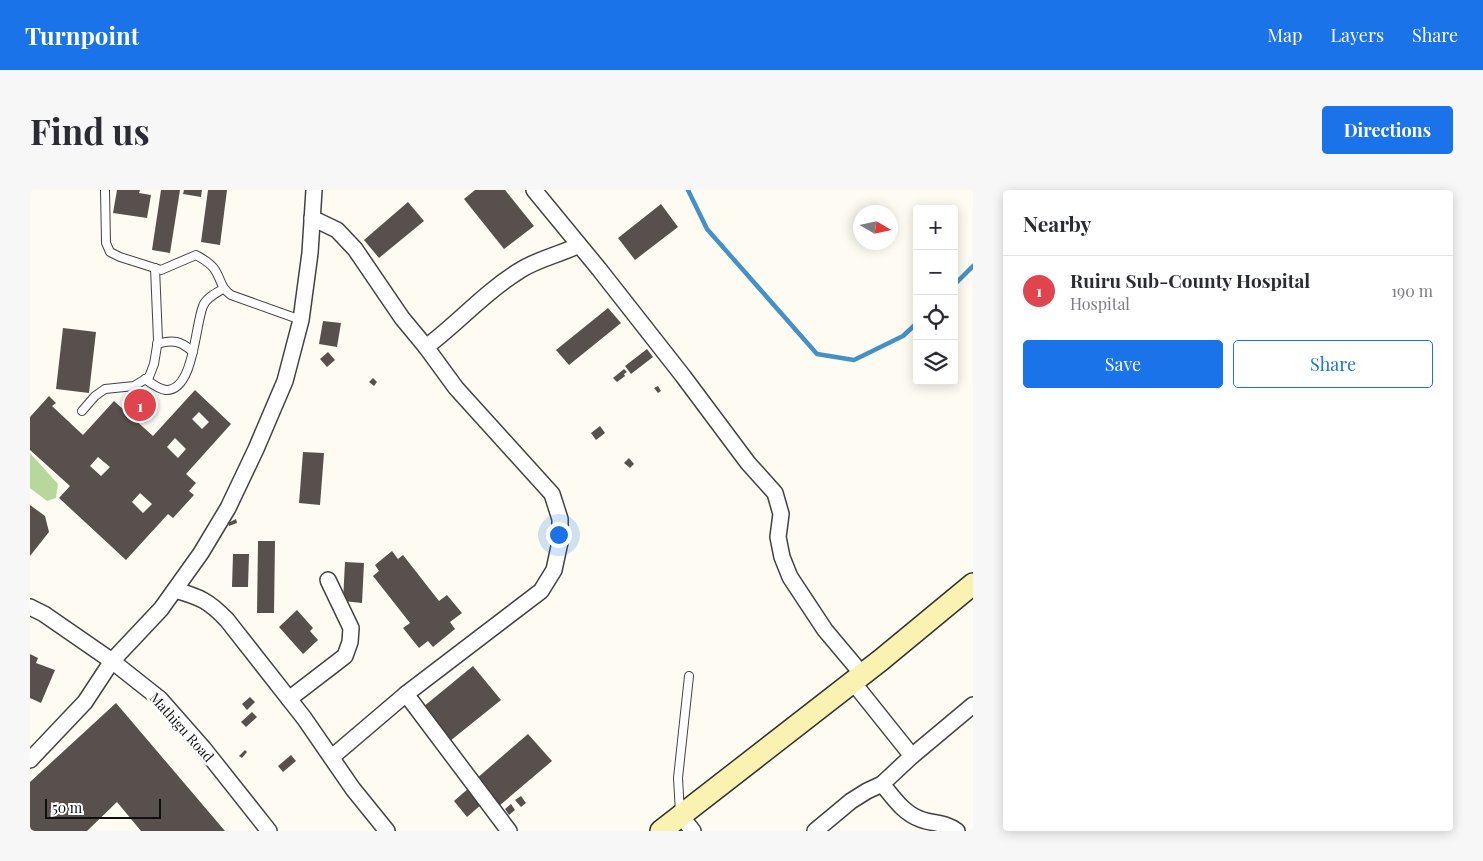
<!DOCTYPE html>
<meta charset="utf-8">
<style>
:root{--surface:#fff;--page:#f7f7f7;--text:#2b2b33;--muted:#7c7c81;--line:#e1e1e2;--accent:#1a73e8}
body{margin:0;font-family:"Playfair Display",serif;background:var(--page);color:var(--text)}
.controls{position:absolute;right:15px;top:15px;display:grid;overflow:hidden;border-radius:5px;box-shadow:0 2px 12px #0003}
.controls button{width:45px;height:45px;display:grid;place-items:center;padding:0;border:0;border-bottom:1px solid var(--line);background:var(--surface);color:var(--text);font:25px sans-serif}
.compass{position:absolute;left:823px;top:15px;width:45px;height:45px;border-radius:50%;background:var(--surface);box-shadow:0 2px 12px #0003;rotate:99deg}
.scale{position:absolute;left:15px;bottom:12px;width:116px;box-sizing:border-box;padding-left:5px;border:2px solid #0f0f0f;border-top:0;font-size:14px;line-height:18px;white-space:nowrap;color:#0f0f0f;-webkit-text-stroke:4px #fff;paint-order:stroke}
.you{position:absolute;left:528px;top:344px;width:18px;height:18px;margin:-12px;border:4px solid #fff;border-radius:50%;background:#1a73e8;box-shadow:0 0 0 8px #1a73e833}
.badge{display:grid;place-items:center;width:32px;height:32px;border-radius:50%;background:var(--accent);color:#fff;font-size:16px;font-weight:700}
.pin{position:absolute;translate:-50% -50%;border:2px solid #fff;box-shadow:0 1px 5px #0006}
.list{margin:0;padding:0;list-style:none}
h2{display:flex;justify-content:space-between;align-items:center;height:65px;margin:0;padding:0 20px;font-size:21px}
h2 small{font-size:16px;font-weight:400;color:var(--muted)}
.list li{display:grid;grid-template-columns:32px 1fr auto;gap:15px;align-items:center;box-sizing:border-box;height:70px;padding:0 20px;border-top:1px solid var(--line)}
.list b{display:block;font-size:19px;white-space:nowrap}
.list p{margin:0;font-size:16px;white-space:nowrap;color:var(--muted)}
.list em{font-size:16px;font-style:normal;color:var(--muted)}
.actions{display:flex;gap:10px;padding:15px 20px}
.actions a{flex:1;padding:11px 0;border:1px solid var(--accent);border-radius:5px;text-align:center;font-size:18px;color:var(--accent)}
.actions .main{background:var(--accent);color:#fff}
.icon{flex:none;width:28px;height:28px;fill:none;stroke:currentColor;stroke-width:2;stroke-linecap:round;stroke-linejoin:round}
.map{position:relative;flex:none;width:943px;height:641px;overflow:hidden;border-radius:5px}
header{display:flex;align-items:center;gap:30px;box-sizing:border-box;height:70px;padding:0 25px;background:var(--accent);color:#fff}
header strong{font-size:24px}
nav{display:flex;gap:28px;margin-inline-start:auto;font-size:18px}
.intro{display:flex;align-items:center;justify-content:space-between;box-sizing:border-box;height:120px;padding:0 30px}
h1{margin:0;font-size:35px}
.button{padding:12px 22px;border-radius:5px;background:var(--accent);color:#fff;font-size:18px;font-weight:700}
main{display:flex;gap:30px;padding:0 30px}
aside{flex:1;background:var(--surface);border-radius:5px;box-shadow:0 2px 12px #0003}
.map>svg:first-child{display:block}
.forest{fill:#b7d79d}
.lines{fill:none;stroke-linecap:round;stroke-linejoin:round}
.stream{stroke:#4591c5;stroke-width:4.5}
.building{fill:#57504c;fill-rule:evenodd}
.lane-casing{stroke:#424242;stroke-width:10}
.street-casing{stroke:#424242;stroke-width:18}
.secondary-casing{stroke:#313131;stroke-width:24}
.lane{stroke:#fff;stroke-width:8}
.street{stroke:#fff;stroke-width:15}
.secondary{stroke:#faf2b1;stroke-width:21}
.labels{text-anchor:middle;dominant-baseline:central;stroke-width:5;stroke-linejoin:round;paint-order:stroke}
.street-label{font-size:14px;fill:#0f0f0f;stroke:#fff}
</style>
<header>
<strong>Turnpoint</strong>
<nav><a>Map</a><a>Layers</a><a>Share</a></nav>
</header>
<div class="intro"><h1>Find us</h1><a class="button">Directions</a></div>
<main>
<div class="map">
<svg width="943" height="641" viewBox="0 0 943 641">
<rect width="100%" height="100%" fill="#fefcf2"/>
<polygon class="forest" points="0,263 28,294 26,308 17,311 0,298"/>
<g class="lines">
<g class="stream">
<polyline points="658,0 677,39 787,164 824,170 873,146 887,133"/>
<polyline points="924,95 943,76"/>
</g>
</g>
<g class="building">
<polygon points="87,0 110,0 109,3 121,5 117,28 83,23"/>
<polygon points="131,0 150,0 140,63 122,60"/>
<polygon points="154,0 172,0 171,7 153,4"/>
<polygon points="178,0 197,0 190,55 171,52"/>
<polygon points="445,0 475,0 504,36 474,59 434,9"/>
<polygon points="378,12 394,31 349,68 334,50"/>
<polygon points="631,14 648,37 605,70 588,48"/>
<polygon points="578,118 591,133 539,175 526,160"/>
<polygon points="293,131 311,133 307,157 289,154"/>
<polygon points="33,138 66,142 59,203 26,199"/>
<polygon points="617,159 623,167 601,184 595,176"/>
<polygon points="298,162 305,170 297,177 290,169"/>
<polygon points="594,179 597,182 594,184 595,186 587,192 583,188"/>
<polygon points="343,188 347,192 344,196 339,192"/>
<polygon points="628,196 631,201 628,203 624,198"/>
<path d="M165,200l36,34 -45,50 10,9 -7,8 5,4 -21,23 -5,-4 -42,46 -67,-62 11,-12 -40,-36v-33l19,-21 7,7 -4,3 31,29 31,-34 39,35zM169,222l10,10 -7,7 -10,-10zM145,248l11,11 -8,9 -11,-11zM68,267l12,10 -9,9 -11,-10zM110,303l12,11 -9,9 -11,-11z"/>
<polygon points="570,236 575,243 566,250 561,243"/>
<polygon points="273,262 294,263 290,315 269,313"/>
<polygon points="599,268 604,274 600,278 594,273"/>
<polygon points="0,315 15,326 19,342 0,366"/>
<polygon points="206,329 207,333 199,336 198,333"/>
<polygon points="228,351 245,351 244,423 227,423"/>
<polygon points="362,361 368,369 373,365 409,411 417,405 432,423 420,432 425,439 403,457 398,451 389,458 373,438 380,433 343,386 349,381 345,375"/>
<polygon points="203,364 219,364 218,397 202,397"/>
<polygon points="315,372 334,373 332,413 313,411"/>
<polygon points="267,420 283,438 280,441 288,450 273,464 249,437"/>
<polygon points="0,464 8,468 6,473 25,480 11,513 0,508"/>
<polygon points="443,476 471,510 420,551 393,517"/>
<polygon points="220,507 225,512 217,520 212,514"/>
<polygon points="86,513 195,641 111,641 87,612 57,641 0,641 0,592"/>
<polygon points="222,522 227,527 216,537 211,532"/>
<polygon points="498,544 522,571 469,616 446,589"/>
<polygon points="215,560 217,562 212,568 209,566"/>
<polygon points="261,565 266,571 253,582 248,576"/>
<polygon points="439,598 452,614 437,627 424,611"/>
<polygon points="491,606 496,613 491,617 485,610"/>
<polygon points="481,614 485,620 479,625 475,619"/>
</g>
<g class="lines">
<defs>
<g id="lane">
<path d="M75,0l1,53 4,9 10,5 41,13 35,-15c7,4 15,8 19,15 7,11 5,17 16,25l70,25"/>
<path d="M127,154c16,-5 24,-3 36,8"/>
<path d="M115,189c6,4 13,10 21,11 28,1 29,-65 37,-84 3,-8 13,-13 20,-17"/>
<polyline points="52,221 65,206 75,199 104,196 119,187 124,174 128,150 125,78"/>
<polyline points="650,623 648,588 659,486"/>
</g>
<g id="street">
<polyline points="504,0 569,79 653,186 718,273 745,303 751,324 748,347 752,367 760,387 795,440 832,484"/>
<path d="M282,28l25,12 18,19 47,69 24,29c32,-24 59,-55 93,-76 18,-12 40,-16 60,-26"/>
<path d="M145,400c25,7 34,11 52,30l77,98 49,71 34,42"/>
<polyline points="0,417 14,424 82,471 130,509 174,559 239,641"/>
<polyline points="822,491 882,566"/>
<polyline points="376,504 511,401 524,380 530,352 530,329 522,304 426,198 396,157"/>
<polyline points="259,509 315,466 320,452 321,438 298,390"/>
<polyline points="302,567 376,504 479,641"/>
<polyline points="0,570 55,512 82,471 131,419 171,363 198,318 226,259 255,191 271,130 280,63 284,0"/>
<path d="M852,594c11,13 21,29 38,35 12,5 26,3 37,12"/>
<polyline points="651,626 663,641"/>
<polyline points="785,641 821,611 837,601 852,594 882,566 943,515"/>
</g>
<polyline id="secondary" points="631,641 851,470 943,394"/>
</defs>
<use href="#lane" class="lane-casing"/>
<use href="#street" class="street-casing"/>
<use href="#secondary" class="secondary-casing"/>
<use href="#lane" class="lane"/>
<use href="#street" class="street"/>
<use href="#secondary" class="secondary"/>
</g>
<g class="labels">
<g class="street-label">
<text transform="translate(152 537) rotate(48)">Mathigu Road</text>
</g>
</g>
</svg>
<div class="controls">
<button>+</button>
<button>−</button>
<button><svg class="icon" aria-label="locate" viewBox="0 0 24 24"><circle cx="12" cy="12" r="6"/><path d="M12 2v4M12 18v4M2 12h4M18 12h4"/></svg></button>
<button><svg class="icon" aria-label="layers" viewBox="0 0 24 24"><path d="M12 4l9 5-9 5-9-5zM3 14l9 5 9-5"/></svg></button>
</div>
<svg class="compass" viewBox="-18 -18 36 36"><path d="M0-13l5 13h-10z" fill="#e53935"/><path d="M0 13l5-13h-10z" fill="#7c7c81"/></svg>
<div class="scale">50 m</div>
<div class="you"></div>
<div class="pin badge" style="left:110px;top:215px;background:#e0444e">1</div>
</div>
<aside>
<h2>Nearby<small></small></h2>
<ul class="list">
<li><span class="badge" style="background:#e0444e">1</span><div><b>Ruiru Sub-County Hospital</b><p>Hospital</p></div><em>190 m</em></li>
</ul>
<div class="actions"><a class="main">Save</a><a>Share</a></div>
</aside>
</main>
